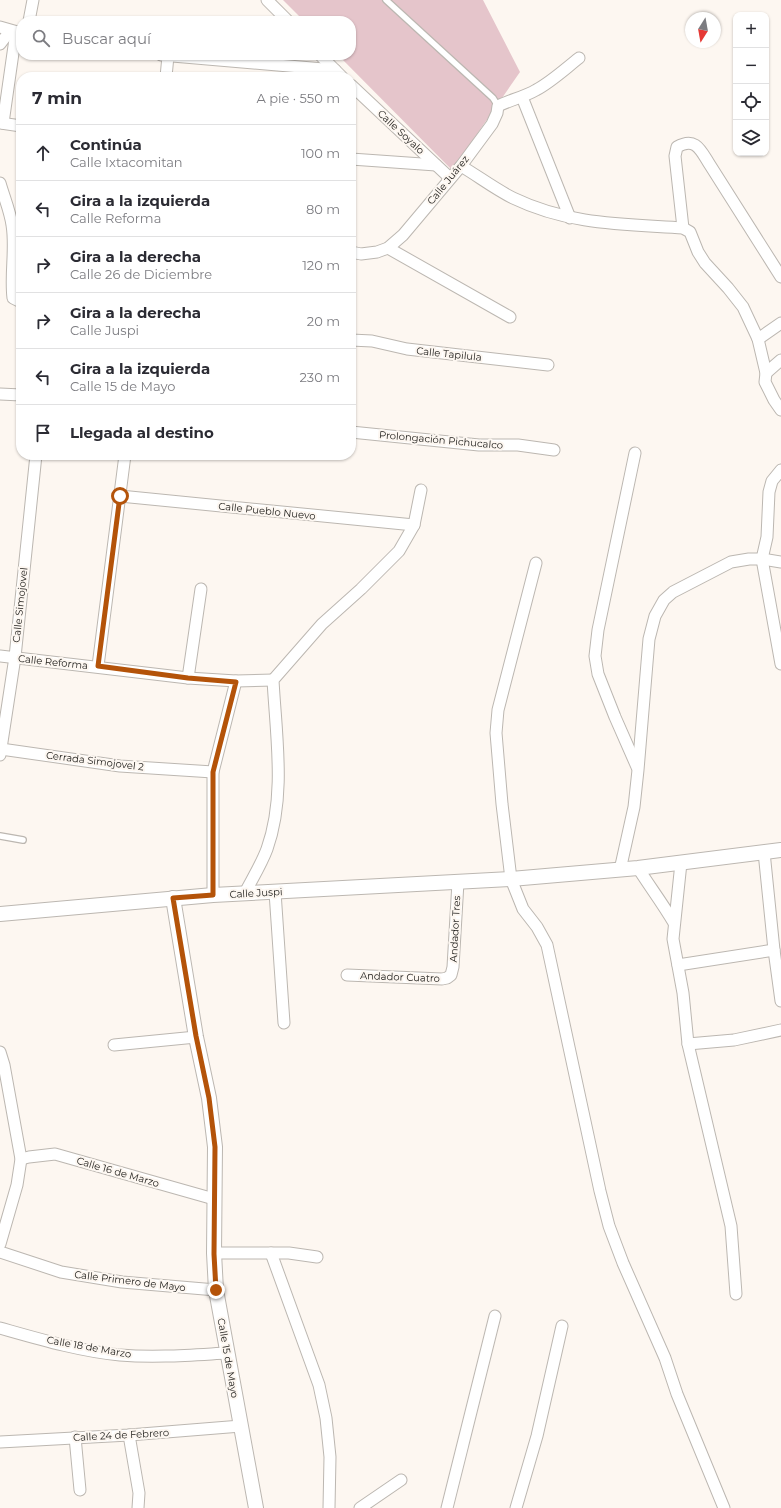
<!DOCTYPE html>
<html lang="es">
<meta charset="utf-8">
<style>
:root{--surface:#fff;--page:#f7f7f7;--text:#2b2b33;--muted:#7c7c81;--line:#e1e1e2}
body{margin:0;font-family:Montserrat,sans-serif;background:var(--page);color:var(--text)}
.controls{position:absolute;right:12px;top:12px;display:grid;overflow:hidden;border-radius:8px;box-shadow:0 1px 3px #0004}
.controls button{width:36px;height:36px;display:grid;place-items:center;padding:0;border:0;border-bottom:1px solid var(--line);background:var(--surface);color:var(--text);font:20px sans-serif}
.compass{position:absolute;left:685px;top:12px;width:36px;height:36px;border-radius:50%;background:var(--surface);box-shadow:0 1px 3px #0004;rotate:191deg}
.stop{position:absolute;width:12px;height:12px;margin:-9px;border:3px solid #b45309;border-radius:50%;background:#fff}
.stop.end{background:#b45309;border-color:#fff;box-shadow:0 1px 4px #0008}
.list{margin:0;padding:0;list-style:none}
h2{display:flex;justify-content:space-between;align-items:center;height:52px;margin:0;padding:0 16px;font-size:17px}
h2 small{font-size:13px;font-weight:400;color:var(--muted)}
.list li{display:grid;grid-template-columns:26px 1fr auto;gap:12px;align-items:center;box-sizing:border-box;height:56px;padding:0 16px;border-top:1px solid var(--line)}
.list b{display:block;font-size:15px;white-space:nowrap}
.list p{margin:0;font-size:13px;white-space:nowrap;color:var(--muted)}
.list em{font-size:13px;font-style:normal;color:var(--muted)}
.icon{flex:none;width:22px;height:22px;fill:none;stroke:currentColor;stroke-width:2;stroke-linecap:round;stroke-linejoin:round}
.map{position:relative;flex:none;width:781px;height:1508px;overflow:hidden}
.search{position:absolute;background:var(--surface);box-shadow:0 1px 3px #0004;left:16px;top:16px;width:340px;height:44px;display:flex;align-items:center;gap:10px;box-sizing:border-box;padding:0 14px;border-radius:16px;color:var(--muted);font-size:15px}
.panel{position:absolute;background:var(--surface);box-shadow:0 1px 3px #0004;left:16px;top:72px;width:340px;height:388px;border-radius:16px}
.map>svg:first-child{display:block}
.green{fill:#e5c5cb}
.lines{fill:none;stroke-linecap:round;stroke-linejoin:round}
.service-casing{stroke:#bcb7b1;stroke-width:8}
.minor-casing{stroke:#bcb7b1;stroke-width:13}
.tertiary-casing{stroke:#bcb7b1;stroke-width:16}
.service{stroke:#fff;stroke-width:5.5}
.minor{stroke:#fff;stroke-width:11}
.tertiary{stroke:#fff;stroke-width:14}
.route{stroke:#b45309;stroke-width:5}
.labels{text-anchor:middle;dominant-baseline:central;stroke-width:4;stroke-linejoin:round;paint-order:stroke}
.street-label{font-size:10px;fill:#1c1b18;stroke:#fdf7f1}
</style>
<div class="map">
<svg width="781" height="1508" viewBox="0 0 781 1508">
<rect width="100%" height="100%" fill="#fdf7f1"/>
<polygon class="green" points="283,0 483,0 520,72 452,170 338,55 351,55 351,21 304,21"/>
<g class="lines">
<defs>
<g id="service">
<polyline points="386,0 493,98 498,106"/>
<polyline points="0,836 23,840"/>
</g>
<g id="minor">
<polyline points="267,0 288,21"/>
<polyline points="29,21 33,0"/>
<polyline points="0,27 21,33"/>
<polyline points="0,44 10,31"/>
<polyline points="161,55 335,70"/>
<polyline points="320,55 342,77"/>
<polyline points="166,77 168,56"/>
<polyline points="351,85 450,178"/>
<polyline points="522,97 570,218"/>
<polyline points="0,123 21,126"/>
<polyline points="3,123 16,32"/>
<polyline points="351,159 436,165"/>
<path d="M461,166c17,10 34,23 52,32 56,27 110,26 170,30l7,4 8,20 7,11 23,25 15,19 15,32 8,34 -1,9 9,18 7,10"/>
<path d="M0,183c4,14 10,28 12,42 4,24 -2,49 1,73l8,4"/>
<path d="M683,228l-8,-72 2,-9c19,-11 24,4 33,18l71,112"/>
<polyline points="388,248 510,317"/>
<path d="M351,252l10,2 16,-2 11,-4 15,-13 58,-69 31,-42 5,-11 1,-7c12,-6 26,-9 38,-16 15,-8 29,-21 43,-32"/>
<polyline points="758,339 781,323"/>
<polyline points="351,340 372,341 407,349 548,365"/>
<polyline points="766,373 781,360"/>
<polyline points="0,394 21,395"/>
<polyline points="351,432 479,445 518,445 554,450"/>
<polyline points="635,453 598,630 595,656 598,674 615,717 637,767"/>
<polyline points="781,470 772,481 769,492 767,537 762,559 781,664"/>
<polyline points="120,496 414,525"/>
<polyline points="536,563 498,710 496,733 502,804 511,879 523,909 537,927 547,945 600,1191 609,1226 623,1263 665,1358 677,1394 724,1508"/>
<polyline points="0,656 188,678 236,681 273,680"/>
<polyline points="98,666 125,455"/>
<polyline points="188,678 201,589"/>
<polyline points="1,749 120,766 213,772"/>
<polyline points="0,755 15,657 36,455"/>
<polyline points="764,852 774,950 781,1001"/>
<polyline points="681,863 673,939 683,993 688,1044 731,1226 736,1294"/>
<path d="M638,868c12,19 25,36 36,55"/>
<polyline points="620,870 634,807 638,770 649,639 655,616 664,600 673,592 731,562 749,559 762,559 781,562"/>
<polyline points="275,892 284,1023"/>
<path d="M245,893c7,-14 16,-28 22,-44 19,-53 9,-113 6,-169l49,-56 39,-35 38,-38 15,-26 7,-35"/>
<polyline points="213,895 213,772 236,681"/>
<polyline points="678,965 774,950"/>
<polyline points="347,975 442,979 447,978 451,975 453,967 458,882"/>
<polyline points="688,1044 734,1040 781,1030"/>
<polyline points="114,1045 196,1037"/>
<polyline points="0,1052 4,1065 21,1159 17,1185 0,1244"/>
<polyline points="21,1159 29,1157 55,1154 214,1199"/>
<polyline points="0,1252 61,1272 122,1282 216,1290"/>
<polyline points="214,1253 289,1253 317,1257"/>
<polyline points="271,1253 319,1385 326,1418 330,1457 329,1508"/>
<path d="M0,1328c39,11 79,23 120,27 35,3 71,0 107,-2"/>
<polyline points="129,1435 139,1493 138,1508"/>
<polyline points="75,1437 80,1490"/>
<polyline points="0,1442 129,1435 241,1426"/>
<polyline points="360,1508 401,1480"/>
<polyline points="447,1508 495,1316"/>
<polyline points="516,1508 537,1436 562,1326"/>
</g>
<g id="tertiary">
<polyline points="173,898 196,1037 209,1098 215,1147 214,1253 216,1290 256,1508"/>
<polyline points="0,914 213,895 511,879 638,868 781,850"/>
</g>
</defs>
<use href="#service" class="service-casing"/>
<use href="#minor" class="minor-casing"/>
<use href="#tertiary" class="tertiary-casing"/>
<use href="#service" class="service"/>
<use href="#minor" class="minor"/>
<use href="#tertiary" class="tertiary"/>
</g>
<g class="lines">
<polyline class="route" points="120,496 98,666 188,678 236,682 213,772 213,895 173,898 196,1036 209,1098 215,1147 214,1254 216,1290"/>
</g>
<g class="labels">
<g class="street-label">
<text transform="translate(401 132) rotate(43)">Calle Soyalo</text>
<text transform="translate(448 180) rotate(-51)">Calle Juárez</text>
<text transform="translate(449 354) rotate(6)">Calle Tapilula</text>
<text transform="translate(441 440) rotate(5)">Prolongación Pichucalco</text>
<text transform="translate(267 511) rotate(6)">Calle Pueblo Nuevo</text>
<text transform="translate(20 605) rotate(-84)">Calle Simojovel</text>
<text transform="translate(53 662) rotate(6)">Calle Reforma</text>
<text transform="translate(95 761) rotate(7)">Cerrada Simojovel 2</text>
<text transform="translate(256 893) rotate(-3)">Calle Juspi</text>
<text transform="translate(455 929) rotate(-87)">Andador Tres</text>
<text transform="translate(400 977) rotate(2)">Andador Cuatro</text>
<text transform="translate(118 1172) rotate(16)">Calle 16 de Marzo</text>
<text transform="translate(130 1281) rotate(7)">Calle Primero de Mayo</text>
<text transform="translate(89 1347) rotate(10)">Calle 18 de Marzo</text>
<text transform="translate(228 1358) rotate(80)">Calle 15 de Mayo</text>
<text transform="translate(121 1435) rotate(-3)">Calle 24 de Febrero</text>
</g>
</g>
</svg>
<div class="controls">
<button>+</button>
<button>−</button>
<button><svg class="icon" aria-label="locate" viewBox="0 0 24 24"><circle cx="12" cy="12" r="6"/><path d="M12 2v4M12 18v4M2 12h4M18 12h4"/></svg></button>
<button><svg class="icon" aria-label="layers" viewBox="0 0 24 24"><path d="M12 4l9 5-9 5-9-5zM3 14l9 5 9-5"/></svg></button>
</div>
<svg class="compass" viewBox="-18 -18 36 36"><path d="M0-13l5 13h-10z" fill="#e53935"/><path d="M0 13l5-13h-10z" fill="#7c7c81"/></svg>
<div class="stop" style="left:120px;top:496px"></div>
<div class="stop end" style="left:216px;top:1290px"></div>
<div class="search"><svg class="icon" aria-label="search" viewBox="0 0 24 24"><circle cx="10" cy="10" r="6"/><path d="M15 15l6 6"/></svg>Buscar aquí</div>
<section class="panel">
<h2>7 min<small>A pie · 550 m</small></h2>
<ul class="list">
<li><svg class="icon" aria-label="ahead" viewBox="0 0 24 24"><path d="M12 20V5M6 11l6-6 6 6"/></svg><div><b>Continúa</b><p>Calle Ixtacomitan</p></div><em>100 m</em></li>
<li><svg class="icon" aria-label="left" viewBox="0 0 24 24"><path d="M17 20v-9H6M10 6l-5 5 5 5"/></svg><div><b>Gira a la izquierda</b><p>Calle Reforma</p></div><em>80 m</em></li>
<li><svg class="icon" aria-label="right" viewBox="0 0 24 24"><path d="M7 20v-9h11M14 6l5 5-5 5"/></svg><div><b>Gira a la derecha</b><p>Calle 26 de Diciembre</p></div><em>120 m</em></li>
<li><svg class="icon" aria-label="right" viewBox="0 0 24 24"><path d="M7 20v-9h11M14 6l5 5-5 5"/></svg><div><b>Gira a la derecha</b><p>Calle Juspi</p></div><em>20 m</em></li>
<li><svg class="icon" aria-label="left" viewBox="0 0 24 24"><path d="M17 20v-9H6M10 6l-5 5 5 5"/></svg><div><b>Gira a la izquierda</b><p>Calle 15 de Mayo</p></div><em>230 m</em></li>
<li><svg class="icon" aria-label="arrive" viewBox="0 0 24 24"><path d="M6 21V4h12l-3 4 3 4H6"/></svg><div><b>Llegada al destino</b></div></li>
</ul>
</section>
</div>
